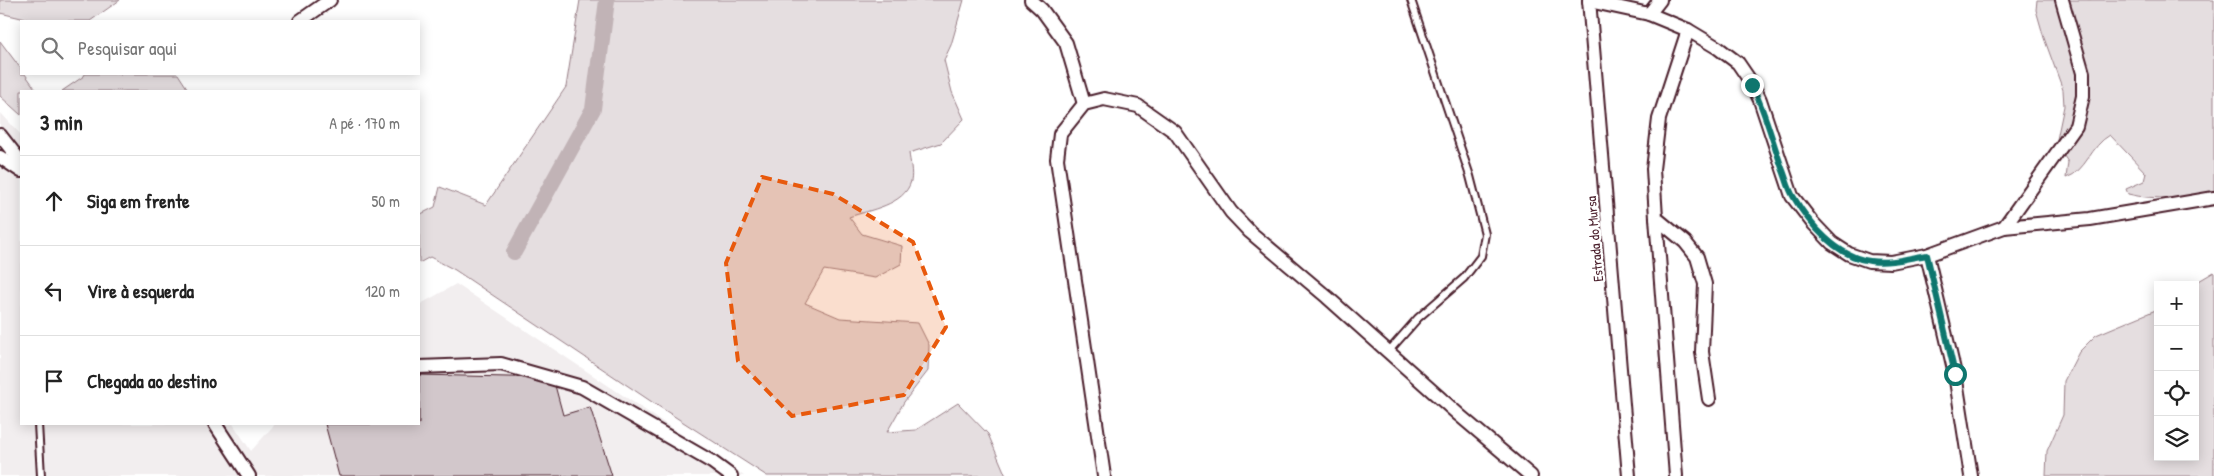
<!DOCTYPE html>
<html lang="pt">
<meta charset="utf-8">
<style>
:root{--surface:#fff;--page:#f6f6f6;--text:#222;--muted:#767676;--line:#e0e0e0}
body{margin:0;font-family:"Patrick Hand",sans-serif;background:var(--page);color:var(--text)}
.controls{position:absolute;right:15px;bottom:15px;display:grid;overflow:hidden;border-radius:0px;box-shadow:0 2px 12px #0003}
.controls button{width:45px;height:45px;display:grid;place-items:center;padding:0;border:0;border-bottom:1px solid var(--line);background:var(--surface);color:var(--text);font:25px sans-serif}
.stop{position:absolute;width:15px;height:15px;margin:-11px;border:4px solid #0f766e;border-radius:50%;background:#fff}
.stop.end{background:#0f766e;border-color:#fff;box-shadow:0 1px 5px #0008}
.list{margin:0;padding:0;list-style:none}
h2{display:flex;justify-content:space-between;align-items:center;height:65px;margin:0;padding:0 20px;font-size:21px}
h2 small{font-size:16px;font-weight:400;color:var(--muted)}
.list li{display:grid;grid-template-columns:32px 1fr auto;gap:15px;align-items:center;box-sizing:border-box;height:90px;padding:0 20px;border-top:1px solid var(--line)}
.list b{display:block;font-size:19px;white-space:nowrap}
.list em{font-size:16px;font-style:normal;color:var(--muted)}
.icon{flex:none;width:28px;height:28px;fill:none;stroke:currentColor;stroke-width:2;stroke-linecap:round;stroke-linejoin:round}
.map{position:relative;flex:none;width:2214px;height:476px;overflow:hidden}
.search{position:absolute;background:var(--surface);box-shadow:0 2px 12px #0003;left:20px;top:20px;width:400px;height:55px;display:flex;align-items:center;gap:12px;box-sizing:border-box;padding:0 18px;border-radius:0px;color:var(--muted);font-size:19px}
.panel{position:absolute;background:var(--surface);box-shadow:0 2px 12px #0003;left:20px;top:90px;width:400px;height:335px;border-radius:0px}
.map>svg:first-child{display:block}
.built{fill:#f2eeef}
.green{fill:#e5dee0;stroke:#987e86}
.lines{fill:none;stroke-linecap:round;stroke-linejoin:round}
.canal{stroke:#c1b3b6;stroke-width:16}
.building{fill:#d2c7cb;stroke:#4a1f2b}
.service-casing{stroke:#4a1f2b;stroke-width:10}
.minor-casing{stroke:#4a1f2b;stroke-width:16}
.service{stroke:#fff;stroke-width:6}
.minor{stroke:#fff;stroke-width:12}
.route{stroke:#0f766e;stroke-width:6}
.marked{fill:#e8590c;fill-opacity:0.2;stroke:#e8590c;stroke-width:4;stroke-dasharray:10 6;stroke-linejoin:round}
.labels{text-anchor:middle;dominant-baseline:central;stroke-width:4.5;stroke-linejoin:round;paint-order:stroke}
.street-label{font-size:14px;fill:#4a1f2b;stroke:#fff}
</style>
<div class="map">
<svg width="2214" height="476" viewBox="0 0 2214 476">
<rect width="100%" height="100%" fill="#fff"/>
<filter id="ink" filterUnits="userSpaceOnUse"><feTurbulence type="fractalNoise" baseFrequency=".02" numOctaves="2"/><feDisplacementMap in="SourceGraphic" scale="10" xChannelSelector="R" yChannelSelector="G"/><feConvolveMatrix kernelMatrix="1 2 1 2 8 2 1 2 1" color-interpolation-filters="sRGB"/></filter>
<g filter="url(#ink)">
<polygon class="built" points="0,112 21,135 21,424 233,424 251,451 275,424 419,424 419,305 456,284 744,476 0,476"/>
<g class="green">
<polygon points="0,0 120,0 90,21 34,21 0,13"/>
<path d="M580,0h384l-13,45 -7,15 8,32 12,27 -23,24 -32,10c1,8 4,20 2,28 -6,24 -42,29 -62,36l13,17 40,12 -1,18 -26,14 -51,-8 -19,33 35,15 78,5 11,22 -1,26 -24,31 -17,30 29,-2 42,-27 30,31 18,42h-239l-115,-74 -197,-132 -25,-13 -11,6v-48l16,-8 5,-20 46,18 80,-118z"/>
<path d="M2037,0h177v204c-28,-11 -57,-2 -86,-10l-2,-5 18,-8 2,-8 -36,-38c-20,11 -23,36 -44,43l2,-16 -12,-18 8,-38 -1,-16 -19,-52 -8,-28z"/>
<polygon points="0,41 21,69 21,74 25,74 37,91 21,91 21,115 0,96"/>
<polygon points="85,74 178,74 189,91 62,91 84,76"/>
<polygon points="2214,272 2214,476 2046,476 2047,451 2063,415 2064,381 2079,352 2096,335 2158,309 2158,457 2195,457 2195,285 2192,285"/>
</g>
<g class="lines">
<polyline class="canal" points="514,252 593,109 607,0"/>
</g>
<polygon class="building" points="419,375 553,378 563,415 590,407 612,476 339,476 325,424 419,424"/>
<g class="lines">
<defs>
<g id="service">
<polyline points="1388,352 1418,318 1464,278 1481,256 1485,234 1470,176 1411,0"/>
<polyline points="38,424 41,476"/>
</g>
<g id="minor">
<polyline points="1031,0 1042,10 1066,43 1084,104"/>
<polyline points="1589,0 1629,476"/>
<polyline points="1589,1 1649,14 1688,30 1718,48 1738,63 1753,85 1760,100 1792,196 1812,222 1832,243 1849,254 1869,261 1891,262 1927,255 2004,227 2090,219 2214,198"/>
<polyline points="1649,14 1660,0"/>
<polyline points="300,21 330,0"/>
<polyline points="1688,30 1659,119 1653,169 1656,218 1685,242 1697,257 1705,284 1702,352 1709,399"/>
<polyline points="0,135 21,162"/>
<polyline points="0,157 21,171"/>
<polyline points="1656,218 1676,476"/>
<polyline points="2004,227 2076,126 2083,96 2083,73 2062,0"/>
<polyline points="1927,255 1955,374 1971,476"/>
<polyline points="419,367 501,364 582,387 712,462 731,476"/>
<polyline points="215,424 249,476"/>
<polyline points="1104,476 1057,159 1060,134 1084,104 1104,99 1138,106 1175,132 1231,212 1250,232 1327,297 1459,415 1531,476"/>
</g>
</defs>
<use href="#service" class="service-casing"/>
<use href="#minor" class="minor-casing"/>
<use href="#service" class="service"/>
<use href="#minor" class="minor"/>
</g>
</g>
<g class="lines" filter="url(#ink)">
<path class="route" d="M1752,85c13,26 20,55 30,83 4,9 6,20 11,28 16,28 44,61 77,65 19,3 39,-3 57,-6l28,119"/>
</g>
<path class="marked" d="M762,177l71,17 80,48 33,85 -42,68 -112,21 -54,-55 -12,-98z"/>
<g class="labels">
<g class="street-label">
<text transform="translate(1594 239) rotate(-95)">Estrada do Mursa</text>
</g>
</g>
</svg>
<div class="controls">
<button>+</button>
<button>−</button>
<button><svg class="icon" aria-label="locate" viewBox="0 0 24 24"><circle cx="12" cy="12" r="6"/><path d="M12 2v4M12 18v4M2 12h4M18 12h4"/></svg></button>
<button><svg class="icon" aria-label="layers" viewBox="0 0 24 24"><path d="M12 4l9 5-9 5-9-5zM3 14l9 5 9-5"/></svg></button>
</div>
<div class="stop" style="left:1955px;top:374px"></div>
<div class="stop end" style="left:1752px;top:85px"></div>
<div class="search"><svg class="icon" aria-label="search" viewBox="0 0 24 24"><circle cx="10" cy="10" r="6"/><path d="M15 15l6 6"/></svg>Pesquisar aqui</div>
<section class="panel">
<h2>3 min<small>A pé · 170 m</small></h2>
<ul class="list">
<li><svg class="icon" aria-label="ahead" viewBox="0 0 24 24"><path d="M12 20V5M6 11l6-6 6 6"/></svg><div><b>Siga em frente</b></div><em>50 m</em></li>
<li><svg class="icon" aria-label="left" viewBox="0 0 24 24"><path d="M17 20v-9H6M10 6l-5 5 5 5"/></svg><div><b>Vire à esquerda</b></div><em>120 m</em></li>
<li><svg class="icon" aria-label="arrive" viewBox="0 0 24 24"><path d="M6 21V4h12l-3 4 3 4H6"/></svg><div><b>Chegada ao destino</b></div></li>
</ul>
</section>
</div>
